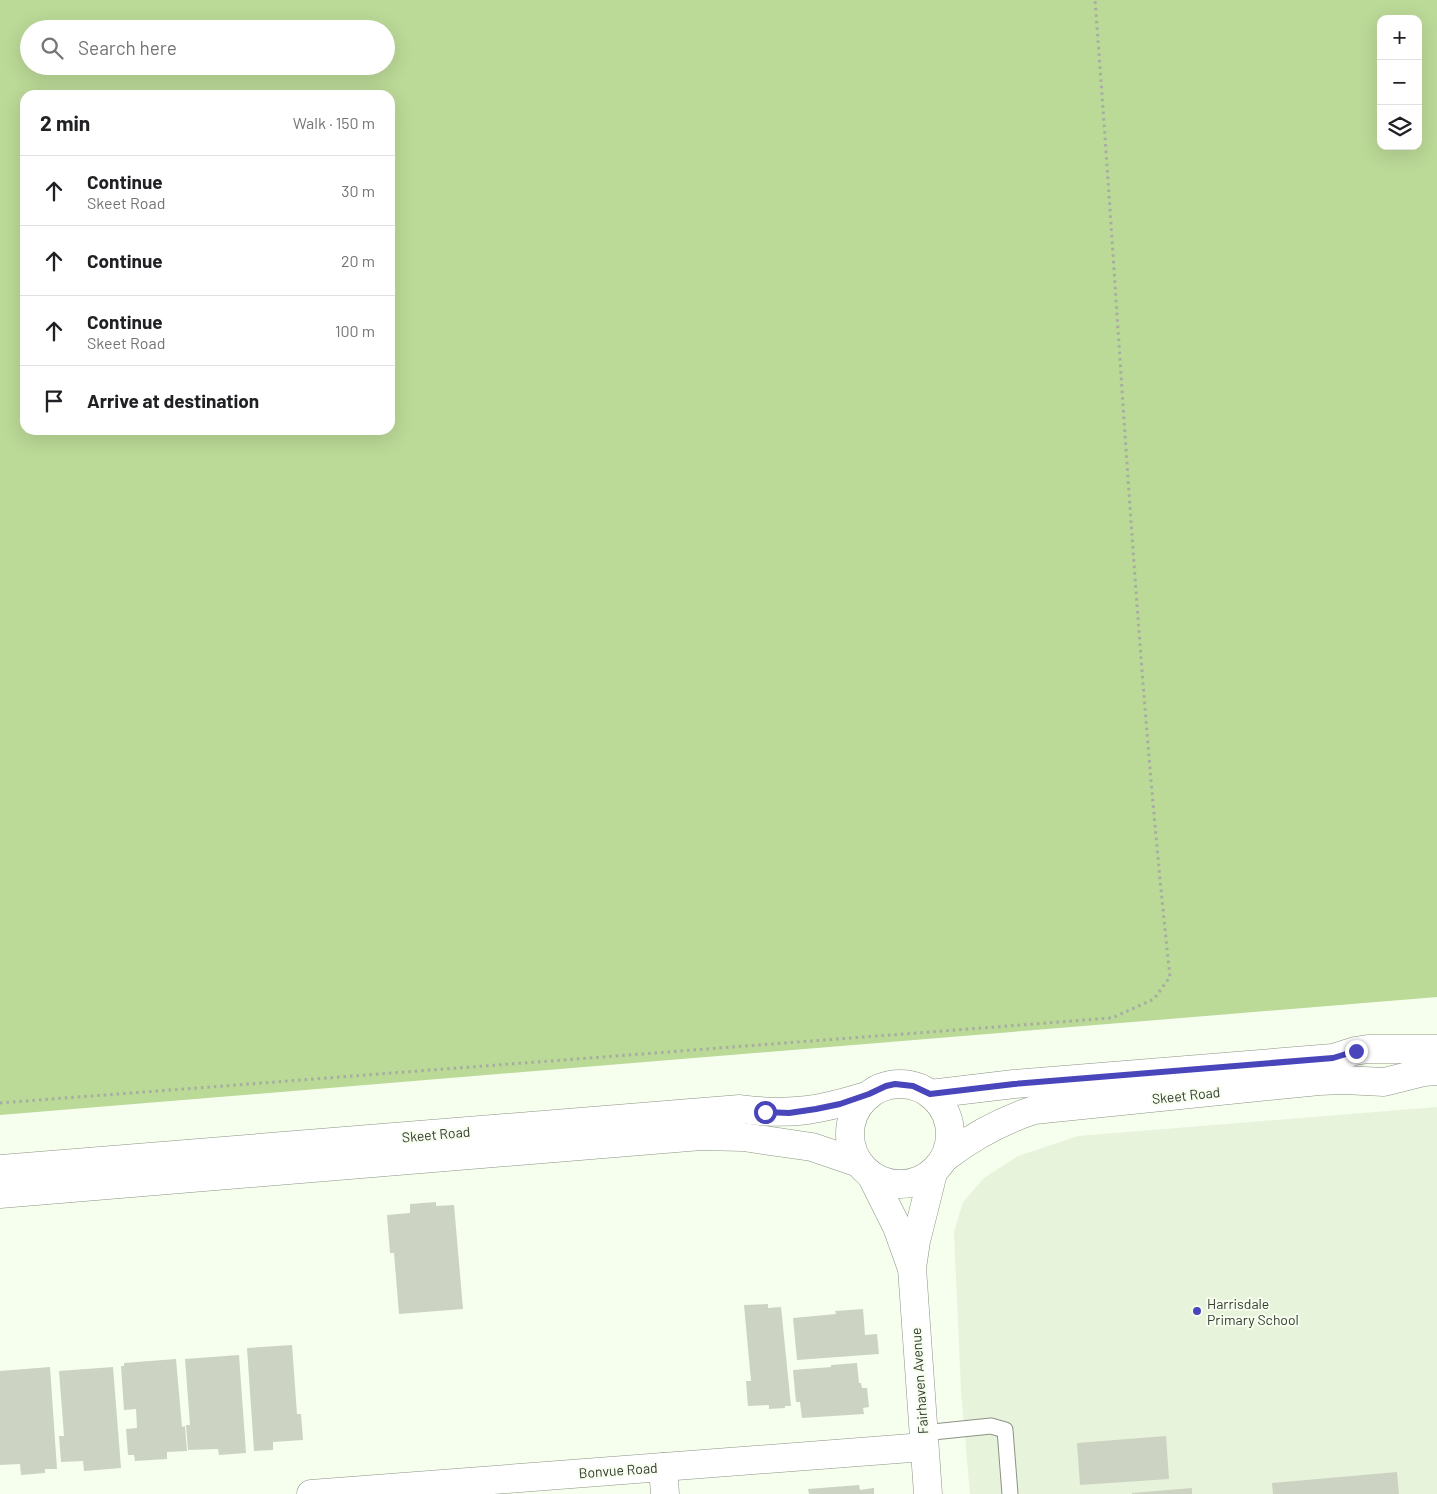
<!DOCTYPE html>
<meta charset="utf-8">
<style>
:root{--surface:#fff;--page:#f2f2f2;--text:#202124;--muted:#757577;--line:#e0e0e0}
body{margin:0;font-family:Barlow,sans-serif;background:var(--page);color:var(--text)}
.controls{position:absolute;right:15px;top:15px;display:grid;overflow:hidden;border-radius:10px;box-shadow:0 5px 20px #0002}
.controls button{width:45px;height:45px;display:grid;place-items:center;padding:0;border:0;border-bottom:1px solid var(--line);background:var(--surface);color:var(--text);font:25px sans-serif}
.stop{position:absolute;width:15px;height:15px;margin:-11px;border:4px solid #4945bb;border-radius:50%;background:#fff}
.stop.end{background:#4945bb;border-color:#fff;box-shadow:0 1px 5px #0008}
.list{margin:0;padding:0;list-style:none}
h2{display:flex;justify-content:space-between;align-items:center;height:65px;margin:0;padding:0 20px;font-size:21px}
h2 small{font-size:16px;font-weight:400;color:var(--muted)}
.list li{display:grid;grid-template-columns:32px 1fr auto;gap:15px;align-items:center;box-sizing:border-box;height:70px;padding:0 20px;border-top:1px solid var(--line)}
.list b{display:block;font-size:19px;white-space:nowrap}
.list p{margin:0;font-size:16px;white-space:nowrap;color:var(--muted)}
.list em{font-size:16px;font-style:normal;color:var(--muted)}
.icon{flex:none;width:28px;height:28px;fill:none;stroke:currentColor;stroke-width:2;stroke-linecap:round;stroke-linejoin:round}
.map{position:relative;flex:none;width:1437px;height:1494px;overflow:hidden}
.search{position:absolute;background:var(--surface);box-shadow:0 5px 20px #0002;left:20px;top:20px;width:375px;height:55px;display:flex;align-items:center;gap:12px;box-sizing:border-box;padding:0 18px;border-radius:28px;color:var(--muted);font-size:19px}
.panel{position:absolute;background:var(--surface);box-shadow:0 5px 20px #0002;left:20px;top:90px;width:375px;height:345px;border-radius:15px}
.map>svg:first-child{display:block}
.built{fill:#e7f3db}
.forest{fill:#bbd997;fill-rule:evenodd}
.building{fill:#ccd3c3}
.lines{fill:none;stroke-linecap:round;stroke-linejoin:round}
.lane-casing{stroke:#8b9384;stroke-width:17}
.street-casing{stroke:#8b9384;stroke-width:29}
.path{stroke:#a7ada1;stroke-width:3;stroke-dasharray:2.5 4;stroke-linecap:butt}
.lane{stroke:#fff;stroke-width:15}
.street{stroke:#fff;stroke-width:28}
.route{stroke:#4945bb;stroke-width:6}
.poi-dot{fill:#4945bb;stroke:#f6feee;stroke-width:2}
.labels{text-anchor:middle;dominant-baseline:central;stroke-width:4;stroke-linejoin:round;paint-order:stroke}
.street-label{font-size:14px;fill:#363a33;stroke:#f6feee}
.poi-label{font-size:14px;fill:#363a33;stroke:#f6feee;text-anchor:start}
</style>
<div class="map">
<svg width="1437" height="1494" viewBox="0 0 1437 1494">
<rect width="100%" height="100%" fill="#f6feee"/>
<polygon class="built" points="1437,1107 1437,1494 970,1494 961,1390 954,1232 963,1202 984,1178 1018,1156 1078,1136"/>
<path class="forest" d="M0,0h1437v997l-1437,118zM1381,19h37v127h-37zM29,29h357v37h-357zM25,95h365v335h-365z"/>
<g class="building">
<polygon points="436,1202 436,1206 454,1205 463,1309 399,1314 394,1253 390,1253 387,1215 410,1213 410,1204"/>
<polygon points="768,1304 768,1308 781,1307 791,1406 785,1406 785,1408 769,1409 769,1405 748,1406 746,1381 751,1381 744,1305"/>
<polygon points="863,1309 865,1335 877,1334 879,1354 797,1360 793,1318 836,1314 835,1311"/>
<polygon points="292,1345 297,1414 301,1414 303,1440 273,1442 273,1450 254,1451 247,1348"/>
<polygon points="239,1355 246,1453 219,1455 218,1449 188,1450 186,1425 190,1425 185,1359"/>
<polygon points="176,1359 182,1427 185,1426 187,1451 167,1452 167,1459 135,1461 134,1455 128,1455 126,1429 137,1428 136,1409 124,1410 121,1366 124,1366 124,1363"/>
<polygon points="857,1363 859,1383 861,1383 862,1388 867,1388 869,1407 863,1408 864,1414 802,1418 800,1402 796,1402 793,1370 831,1367 831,1365"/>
<polygon points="50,1367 57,1469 45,1469 45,1473 21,1475 20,1464 0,1465 0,1371"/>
<polygon points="113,1367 121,1468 84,1471 83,1461 61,1462 59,1436 64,1436 59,1371"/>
<polygon points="1166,1436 1169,1479 1080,1485 1077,1443"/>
<polygon points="1397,1472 1399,1494 1273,1494 1272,1483"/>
<polygon points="859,1485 860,1490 874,1488 874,1494 809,1494 808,1489"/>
<polygon points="1192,1488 1192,1494 1132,1494 1132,1493"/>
</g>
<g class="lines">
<defs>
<polyline id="lane" points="923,1433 991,1426 1005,1430 1010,1494"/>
<g id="street">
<circle cx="900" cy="1134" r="50"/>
<polyline points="930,1094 1014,1084 1333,1058 1355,1051 1368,1049 1437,1049"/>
<path d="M946,1157c27,-21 55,-36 88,-47l285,-29 25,-1 40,2 40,-10 13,-1"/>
<path d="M0,1169l740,-60c51,7 81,1 129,-14"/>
<polyline points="871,1175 897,1227 911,1266"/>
<polyline points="0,1194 701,1136 743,1137 812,1147 859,1163"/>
<polyline points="663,1467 665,1494"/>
<polyline points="311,1494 924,1447"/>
<polyline points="928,1494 912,1268 916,1241 933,1173"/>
</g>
</defs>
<use href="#lane" class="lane-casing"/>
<use href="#street" class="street-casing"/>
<path class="path" d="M0,1103l1112,-85 42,-19 16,-22c-35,-325 -50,-651 -75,-977"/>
<use href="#lane" class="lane"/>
<use href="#street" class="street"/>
</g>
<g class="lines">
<polyline class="route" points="765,1112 789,1113 816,1109 840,1104 869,1094 886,1086 895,1084 913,1086 930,1094 1014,1084 1333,1058 1356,1051"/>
</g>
<circle class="poi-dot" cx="1197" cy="1311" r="5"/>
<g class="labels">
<g class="street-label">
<text transform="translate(1186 1095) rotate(-6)">Skeet Road</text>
<text transform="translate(436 1134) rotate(-5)">Skeet Road</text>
<text transform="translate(919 1381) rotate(-94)">Fairhaven Avenue</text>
<text transform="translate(618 1470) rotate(-4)">Bonvue Road</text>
</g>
<g class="poi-label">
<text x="1207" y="1303">Harrisdale<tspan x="1207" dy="16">Primary School</tspan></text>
</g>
</g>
</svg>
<div class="controls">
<button>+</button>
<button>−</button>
<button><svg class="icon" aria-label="layers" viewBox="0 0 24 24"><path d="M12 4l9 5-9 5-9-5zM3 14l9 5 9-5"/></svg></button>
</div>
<div class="stop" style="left:765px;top:1112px"></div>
<div class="stop end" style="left:1356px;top:1051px"></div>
<div class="search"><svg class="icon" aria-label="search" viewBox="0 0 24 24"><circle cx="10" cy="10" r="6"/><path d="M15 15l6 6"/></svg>Search here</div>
<section class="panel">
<h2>2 min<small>Walk · 150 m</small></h2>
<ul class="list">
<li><svg class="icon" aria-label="ahead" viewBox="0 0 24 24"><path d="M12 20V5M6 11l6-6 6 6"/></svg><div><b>Continue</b><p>Skeet Road</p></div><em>30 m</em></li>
<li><svg class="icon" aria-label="ahead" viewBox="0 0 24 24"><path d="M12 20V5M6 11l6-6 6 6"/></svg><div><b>Continue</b></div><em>20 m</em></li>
<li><svg class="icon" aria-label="ahead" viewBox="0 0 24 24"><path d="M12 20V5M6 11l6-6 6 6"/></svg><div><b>Continue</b><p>Skeet Road</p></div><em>100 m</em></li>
<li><svg class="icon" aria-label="arrive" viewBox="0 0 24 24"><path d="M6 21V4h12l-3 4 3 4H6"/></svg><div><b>Arrive at destination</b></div></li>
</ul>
</section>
</div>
